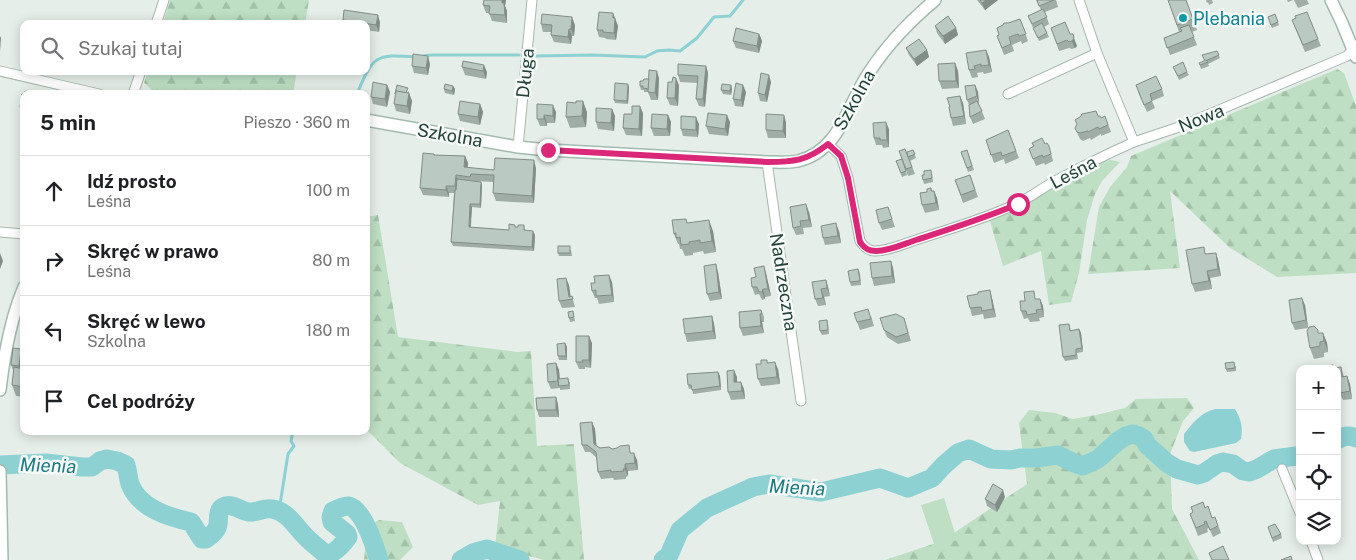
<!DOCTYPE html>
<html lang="pl">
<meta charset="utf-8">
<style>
:root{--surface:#fff;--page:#f2f2f2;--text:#202124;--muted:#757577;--line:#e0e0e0}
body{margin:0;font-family:"Public Sans",sans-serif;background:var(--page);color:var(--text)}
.controls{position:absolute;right:15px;bottom:15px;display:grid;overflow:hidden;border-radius:10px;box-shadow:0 2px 12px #0003}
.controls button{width:45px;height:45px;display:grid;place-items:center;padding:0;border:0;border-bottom:1px solid var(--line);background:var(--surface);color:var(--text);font:25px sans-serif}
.stop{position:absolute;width:15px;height:15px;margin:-11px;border:4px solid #db2777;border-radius:50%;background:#fff}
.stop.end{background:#db2777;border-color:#fff;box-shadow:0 1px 5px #0008}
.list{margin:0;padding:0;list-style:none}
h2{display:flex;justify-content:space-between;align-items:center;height:65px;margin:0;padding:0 20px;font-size:21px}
h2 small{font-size:16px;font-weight:400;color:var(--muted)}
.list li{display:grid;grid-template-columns:32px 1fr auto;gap:15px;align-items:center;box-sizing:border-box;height:70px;padding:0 20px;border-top:1px solid var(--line)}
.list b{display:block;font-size:19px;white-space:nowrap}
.list p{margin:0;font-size:16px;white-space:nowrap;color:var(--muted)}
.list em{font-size:16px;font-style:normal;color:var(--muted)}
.icon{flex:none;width:28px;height:28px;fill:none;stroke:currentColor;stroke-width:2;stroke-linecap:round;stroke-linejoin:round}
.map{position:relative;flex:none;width:1356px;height:560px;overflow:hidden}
.search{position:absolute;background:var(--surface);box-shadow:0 2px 12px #0003;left:20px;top:20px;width:350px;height:55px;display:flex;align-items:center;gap:12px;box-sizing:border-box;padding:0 18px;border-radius:10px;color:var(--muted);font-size:19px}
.panel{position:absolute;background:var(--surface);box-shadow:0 2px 12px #0003;left:20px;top:90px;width:350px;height:345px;border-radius:10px}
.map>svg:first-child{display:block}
.forest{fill:url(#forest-firs)}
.park{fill:#bedfc3}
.water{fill:#8dd1d3}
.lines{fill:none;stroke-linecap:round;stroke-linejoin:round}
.stream{stroke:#8dd1d3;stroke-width:3}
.river{stroke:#8dd1d3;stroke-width:19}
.street-casing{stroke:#a7b7af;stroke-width:11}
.secondary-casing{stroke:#a3baaf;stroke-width:14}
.street{stroke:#fff;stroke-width:9}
.secondary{stroke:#fff;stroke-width:11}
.wall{fill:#a0ada7}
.shaded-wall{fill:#828d88}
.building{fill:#bac9c2;stroke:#828d88}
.route{stroke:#db2777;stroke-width:6}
.culture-dot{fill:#0f9aa8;stroke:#f6faf8;stroke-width:2}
.labels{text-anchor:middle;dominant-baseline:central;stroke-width:5;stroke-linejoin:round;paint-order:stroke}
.culture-label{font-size:18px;fill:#0d838f;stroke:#f6faf8;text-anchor:start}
.street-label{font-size:18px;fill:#234135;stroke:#f6faf8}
.water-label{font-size:19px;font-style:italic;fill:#1c7a7e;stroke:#f6faf8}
</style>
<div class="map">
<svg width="1356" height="560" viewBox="0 0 1356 560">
<defs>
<pattern id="forest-firs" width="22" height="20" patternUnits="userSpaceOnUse" patternTransform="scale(1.25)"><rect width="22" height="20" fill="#bedfc3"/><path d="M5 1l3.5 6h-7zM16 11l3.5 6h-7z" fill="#a3c1a8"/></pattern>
</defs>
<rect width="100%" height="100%" fill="#e5eee9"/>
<g class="forest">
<polygon points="170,0 309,0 305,24 163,24"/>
<polygon points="1337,69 1344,73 1356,106 1356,273 1277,277 1229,247 1170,191 1180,268 1088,274 1099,207 1110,187 1127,167 1131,156"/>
<polygon points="148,71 297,71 293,94 153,94 150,88 144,83"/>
<polygon points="1111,160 1120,162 1102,181 1095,194 1087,220 1079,273 1071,302 1049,305 1041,251 1003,266 989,218 1059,185 1103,161"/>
<polygon points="378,215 398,337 518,352 531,351 537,446 574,444 584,560 544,560 495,547 500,501 478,505 400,463 366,429 366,217"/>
<polygon points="1187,398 1194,408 1183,421 1170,454 1172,509 1199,560 885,560 942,541 1027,484 1019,423 1029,410 1055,413 1073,419 1096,415 1125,408 1136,399"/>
<polygon points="379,520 402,522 413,547 400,560 364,560 367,527"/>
</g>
<polygon class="park" points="944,498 957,540 935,547 921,505"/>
<path class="water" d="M1215,409h20c6,10 8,18 6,30l-5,4 -42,9 -4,-1 -6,-9v-8c9,-11 16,-21 31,-25z"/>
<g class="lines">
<g class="stream">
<polyline points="535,56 592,55 645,57 657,51 669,50 680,51 697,38 714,17 730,16 743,0"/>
<path d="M357,94c4,-9 11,-29 20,-34 10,-7 31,-3 42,-3 4,-1 8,-2 12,-2h88"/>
<polyline points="279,511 288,454 294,446 291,441 293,431"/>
</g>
<g class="river">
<path d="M1337,440c6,-4 13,-5 19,-2"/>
<path d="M0,465l46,-2 36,4h10l8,-6 7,-2 10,2 9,4c2,6 2,13 4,19 9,24 38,33 61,38l11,17h4c4,-3 9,-6 11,-11 3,-6 -1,-17 6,-21 8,-5 18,4 26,5 8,1 15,-5 23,-3 16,2 24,19 35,29 6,6 12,10 18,16 9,1 18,-10 23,-17l-1,-3 -15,-12 -1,-5 2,-6c4,-2 10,-5 15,-5 15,2 27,41 31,54"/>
<polyline points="461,560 473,553 487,549 520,560"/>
<polyline points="663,560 669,555 680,530 707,508 753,487 769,484 821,492 880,478 908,488 932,478 944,465 958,453 969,449 991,459 1011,460 1020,458 1036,458 1058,455 1074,463 1083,466 1098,459 1118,441 1126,436 1133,434 1139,436 1144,439 1147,445 1167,463 1177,469 1198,475 1204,473 1217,464 1223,462 1233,464 1243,471 1249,472 1257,469 1274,459 1296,456 1300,457"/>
</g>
<defs>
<g id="street">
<polyline points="1079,0 1097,53 1134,142 1179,127 1340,59 1347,56 1356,45"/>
<polyline points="156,24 164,0"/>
<polyline points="0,71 99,94"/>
<polyline points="133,94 141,71"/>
<polyline points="1008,94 1097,53"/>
<path d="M828,144l13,12 7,22 12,63c4,6 8,10 15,10 14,0 28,-7 41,-11 33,-11 69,-21 100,-36 14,-6 26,-16 39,-23 26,-14 52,-27 79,-39"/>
<polyline points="518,147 532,0"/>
<polyline points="767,162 801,401"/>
<polyline points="0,232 24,234"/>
<polyline points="1282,469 1300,513"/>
<polyline points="1311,541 1318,560"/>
</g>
<g id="secondary">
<polyline points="1331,0 1342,23 1356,57"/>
<path d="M366,120l152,27 30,3 219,12c10,0 21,1 31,-1 43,-10 50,-59 72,-90 17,-26 41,-51 65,-71"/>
<path d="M0,390c4,-35 10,-70 24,-103"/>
<polyline points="0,471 2,560"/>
</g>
</defs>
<use href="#street" class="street-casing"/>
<use href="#secondary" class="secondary-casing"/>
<use href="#street" class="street"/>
<use href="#secondary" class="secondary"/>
</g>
<g class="wall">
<polygon points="484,0 506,0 505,6 507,11 507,23 492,21 489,13 486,13 483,5"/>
<polygon points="977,0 998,0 985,10"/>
<polygon points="1036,0 1056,0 1058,7 1045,12 1049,24 1044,27 1049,37 1039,41 1028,16 1041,10"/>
<polygon points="1168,0 1186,0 1197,30 1192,32 1197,45 1170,55 1164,38 1179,32"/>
<polygon points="1206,0 1212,0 1213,3 1209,5 1208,2 1207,3"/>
<polygon points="1287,0 1293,0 1288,2"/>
<polygon points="1294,0 1307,0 1309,4 1298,8"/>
<polygon points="613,13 618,26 616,40 606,39 605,38 599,37 597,30"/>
<polygon points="1275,14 1279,25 1272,28 1268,17"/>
<polygon points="1020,19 1028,41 1022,44 1021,41 1012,45 1014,51 1004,55 997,36 999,35 1008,23"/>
<polygon points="343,20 380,22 379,32 366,30 366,24 344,24"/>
<polygon points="1292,20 1318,39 1321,46 1305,52"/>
<polygon points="541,24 575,25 574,36 572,36 571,44 554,42 551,35 551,32 543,32"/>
<polygon points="935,26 956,28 958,35 945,44 937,33"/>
<polygon points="1051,28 1070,34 1077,46 1075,48 1072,49 1069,48 1059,51"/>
<polygon points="759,34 762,41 759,53 736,48 733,41"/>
<polygon points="906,48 927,50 929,57 917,66 909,55"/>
<polygon points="986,50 989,57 992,72 984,74 983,72 977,73 978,77 972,78 969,70"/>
<polygon points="1217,51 1220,58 1208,64 1209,66 1201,69 1199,63 1204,61"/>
<polygon points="955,63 958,71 959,88 942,89 939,81"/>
<polygon points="430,64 428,75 414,73 412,66"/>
<polygon points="706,66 708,73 705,107 699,106 696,99 698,83 680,82 678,75"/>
<polygon points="462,67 487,72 486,79 465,75"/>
<polygon points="1173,67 1187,72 1189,75 1179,80"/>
<polygon points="659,78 658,100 651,100 648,92 644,92 644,90 641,90 640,86 643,81 649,79"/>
<polygon points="771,82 767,102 760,101 758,93"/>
<polygon points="387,85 390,92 387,107 373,104 371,97"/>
<polygon points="679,85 678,106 670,105 667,98"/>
<polygon points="731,85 732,89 731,95 723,94 721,90"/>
<polygon points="975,85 978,92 979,103 979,104 985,119 973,124 970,117 969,105 967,100"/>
<polygon points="453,86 455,89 454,95 445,93 444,89"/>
<polygon points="629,87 628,104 615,103 614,100"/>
<polygon points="1162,89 1164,96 1152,101 1155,108 1147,112 1138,92"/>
<polygon points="409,91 409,93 412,101 410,114 396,111 394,104"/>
<polygon points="746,92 743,107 735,106 733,99"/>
<polygon points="24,94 24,114 23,114 20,107"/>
<polygon points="960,96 963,103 966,124 953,126 951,118 950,107"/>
<polygon points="480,104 483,112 480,125 460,121 458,114"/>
<polygon points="537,104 556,112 555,123 547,123 547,126 540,126 537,119"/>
<polygon points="612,109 615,116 614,131 598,129 596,122"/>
<polygon points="587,112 586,127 570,128 566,117"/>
<polygon points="643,113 642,136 626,135 623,128 632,114"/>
<polygon points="668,115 671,122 670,136 654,136 651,128"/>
<polygon points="1098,116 1101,118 1105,116 1111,132 1101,136 1101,134 1091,140 1090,138 1083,141 1080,139 1075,128"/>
<polygon points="730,122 728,136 709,134 706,126"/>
<polygon points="786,122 786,138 768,138 766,130"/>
<polygon points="699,124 698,137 683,136 681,129"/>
<polygon points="889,129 889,147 883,148 882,145 876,145 874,138"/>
<polygon points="1008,130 1019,158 1005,164 1004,159 994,163 986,140"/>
<polygon points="1045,144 1051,153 1053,161 1045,165 1044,163 1036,166 1029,149"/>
<polygon points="913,150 916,158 910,161 915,174 908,176 899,151 907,152"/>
<polygon points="967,150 974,170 968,172 961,152"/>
<polygon points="434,154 435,155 465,156 468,163 467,168 494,170 536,168 534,203 496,201 493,193 493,182 474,181 482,185 481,208 472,207 471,227 509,230 524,225 525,230 535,235 534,251 453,246 451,242 454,193 449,193 449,197 423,195 420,188"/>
<polygon points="902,159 907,175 902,177 896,161"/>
<polygon points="932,174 933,182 924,184 923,180"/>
<polygon points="970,175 978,197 963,203 955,180"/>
<polygon points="931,188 932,191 934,191 937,198 939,210 925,213 922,205 927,192"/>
<polygon points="888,207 895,227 882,230 879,223"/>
<polygon points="809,212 812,227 803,228 804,234 796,235 793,228"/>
<polygon points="687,223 713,231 716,252 704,254 703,251 693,253 693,255 685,256 682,249 680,249 679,244 678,244 674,234"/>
<polygon points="839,231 841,243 825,245 823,238"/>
<polygon points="571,250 572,256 559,256 558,253"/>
<polygon points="1216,253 1218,260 1221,276 1210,278 1212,289 1195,292 1192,284 1207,254"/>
<polygon points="891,261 893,268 895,283 874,286 872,278"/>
<polygon points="858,269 860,273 861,285 851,286 850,282"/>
<polygon points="718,272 722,299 710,301 707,294"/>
<polygon points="766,273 771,296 765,297 765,299 762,300 759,294 755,295 752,287 756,277"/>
<polygon points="826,280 828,287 830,296 824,297 826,305 818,306 815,299"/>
<polygon points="612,282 614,302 599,304 597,298 595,298 592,291"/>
<polygon points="569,285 570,297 572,296 575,307 562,308 559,301"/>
<polygon points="992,298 996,317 984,319 983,314 972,316 970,308"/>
<polygon points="1036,299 1040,299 1043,306 1044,317 1039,318 1040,321 1030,322 1028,318 1024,319 1021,311"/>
<polygon points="1305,305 1308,328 1295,330 1292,323"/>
<polygon points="761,310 764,317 764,322 762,322 764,333 743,336 740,328"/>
<polygon points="573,311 575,321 570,322 569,318"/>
<polygon points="712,316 714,324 716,339 687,342 685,334"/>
<polygon points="871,316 874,326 860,330 857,322"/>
<polygon points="904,318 911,341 898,344 887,337 884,330"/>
<polygon points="827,320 828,324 829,334 822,335 820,331"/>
<polygon points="1069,324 1071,331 1079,329 1081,333 1083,352 1077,353 1078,359 1065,361 1063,357"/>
<polygon points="1319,333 1323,333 1327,343 1328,352 1324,353 1324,357 1314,359 1310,348"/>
<polygon points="565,343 567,347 567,360 559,360 558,356"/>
<polygon points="592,343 591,368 585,367 585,369 579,369 576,362"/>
<polygon points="13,348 22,369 24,369 24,397 16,396 12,385 14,372 11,365"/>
<polygon points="556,363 559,370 560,379 570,382 570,389 560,390 560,388 551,389 548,382"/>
<polygon points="768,363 778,369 780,384 761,386 758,379"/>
<polygon points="1236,366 1236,371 1227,372 1226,369"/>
<polygon points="1341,367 1344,377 1350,384 1352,399 1343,400 1341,396 1337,396 1337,369 1334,368"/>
<polygon points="718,372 720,376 721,390 693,394 692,388 689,389 688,385"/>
<polygon points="737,377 737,382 744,389 745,399 731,400 728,392"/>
<polygon points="556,397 558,405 559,417 539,417 537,410"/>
<polygon points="592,422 595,429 596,445 600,448 612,449 632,453 637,460 638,470 628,471 628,476 626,477 626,479 614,480 613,478 601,479 598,472 597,458 590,452 585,452 582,445"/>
<polygon points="1005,497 997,512 987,506 985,499"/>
<polygon points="1205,508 1212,518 1215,517 1221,533 1213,537 1209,528 1207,529 1208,532 1198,536 1190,514"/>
<polygon points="1268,527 1281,534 1282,538 1273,542"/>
</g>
<g class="shaded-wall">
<polygon points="502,0 506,0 505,6 507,11 507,23 502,3"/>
<polygon points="986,0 998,0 985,10 982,3"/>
<polygon points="613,13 618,26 616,40 614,33"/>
<polygon points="378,15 380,22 379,32 376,25"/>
<polygon points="572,17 575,25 574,36 571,29"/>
<polygon points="956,28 958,35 945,44 943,36"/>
<polygon points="569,29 572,36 571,44 568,37"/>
<polygon points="759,34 762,41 759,53 757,46"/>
<polygon points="0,36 1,38 0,52"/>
<polygon points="1074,38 1077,46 1075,48 1072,41"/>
<polygon points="927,50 929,57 917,66 914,59"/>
<polygon points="986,50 989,57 992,72 989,65"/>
<polygon points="428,56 430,64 428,75 426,68"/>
<polygon points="955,63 958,71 959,88 956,81"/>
<polygon points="484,65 487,72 486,79 483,71"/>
<polygon points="706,66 708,73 705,107 703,99"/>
<polygon points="657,71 659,78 658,100 655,93"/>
<polygon points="769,75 771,82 767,102 765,95"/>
<polygon points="676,78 679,85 678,106 675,98"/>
<polygon points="628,84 629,87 628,104 627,101"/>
<polygon points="387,85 390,92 387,107 385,99"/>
<polygon points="731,85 732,89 731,95 730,91"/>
<polygon points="743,85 746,92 743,107 741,100"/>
<polygon points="975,85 978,92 979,103 977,96"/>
<polygon points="453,86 455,89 454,95 452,91"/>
<polygon points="409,93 412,101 410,114 407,106"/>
<polygon points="960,96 963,103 966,124 964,116"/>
<polygon points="583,101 587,112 586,127 582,116"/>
<polygon points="480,104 483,112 480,125 478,117"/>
<polygon points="553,105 556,112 555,123 553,116"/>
<polygon points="640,106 643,113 642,136 639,129"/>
<polygon points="612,109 615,116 614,131 611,123"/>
<polygon points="544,115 547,123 547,126 544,119"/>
<polygon points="668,115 671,122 670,136 667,129"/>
<polygon points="727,115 730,122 728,136 725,129"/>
<polygon points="784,115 786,122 786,138 783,131"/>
<polygon points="696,117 699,124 698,137 696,130"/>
<polygon points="886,122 889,129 889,147 887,140"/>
<polygon points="465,156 468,163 467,175 464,167"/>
<polygon points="534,160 536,168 534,203 532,196"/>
<polygon points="456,175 458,183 457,194 455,186"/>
<polygon points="481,182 482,185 481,208 480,204"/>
<polygon points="446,186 449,193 449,197 446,190"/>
<polygon points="934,191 937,198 939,210 936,203"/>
<polygon points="470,204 472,207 470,231 469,227"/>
<polygon points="806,204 809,212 812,227 809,220"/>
<polygon points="709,220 713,231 716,252 712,241"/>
<polygon points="836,223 839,231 841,243 838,236"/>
<polygon points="533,231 535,235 534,251 532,247"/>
<polygon points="0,253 3,261 0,269"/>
<polygon points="1216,253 1218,260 1221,276 1218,269"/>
<polygon points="891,261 893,268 895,283 892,276"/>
<polygon points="716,264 718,272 722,299 719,292"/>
<polygon points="764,266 766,273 771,296 768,289"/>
<polygon points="1207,271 1210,278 1212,289 1209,281"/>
<polygon points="609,275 612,282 614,302 612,295"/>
<polygon points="566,278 569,285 571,299 569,297"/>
<polygon points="826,280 828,287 830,296 827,288"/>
<polygon points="763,289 765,297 765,299 762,292"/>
<polygon points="821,289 824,297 826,305 823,298"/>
<polygon points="990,290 992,298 996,317 993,309"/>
<polygon points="1302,298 1305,305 1308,328 1306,320"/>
<polygon points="1040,299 1043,306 1044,317 1042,309"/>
<polygon points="760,314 762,322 764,333 761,326"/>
<polygon points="712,316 714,324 716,339 713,331"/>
<polygon points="1079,329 1081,333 1083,352 1082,348"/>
<polygon points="1323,333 1327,343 1328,352 1324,341"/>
<polygon points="589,336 592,343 591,368 589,360"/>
<polygon points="565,343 567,347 567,360 566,356"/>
<polygon points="21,349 24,356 21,373 19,366"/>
<polygon points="775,362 778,369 780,384 777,377"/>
<polygon points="556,363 559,370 560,386 559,386 558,381"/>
<polygon points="734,370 737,377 737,390 734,382"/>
<polygon points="718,372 720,376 721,390 720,386"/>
<polygon points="1347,376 1350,384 1352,399 1350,391"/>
<polygon points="741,382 744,389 745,399 742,391"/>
<polygon points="556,397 558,405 559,417 556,410"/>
<polygon points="592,422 595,429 597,451 594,444"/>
<polygon points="634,453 637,460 638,470 635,463"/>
<polygon points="625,464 628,471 628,476 625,469"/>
<polygon points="1003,490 1005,497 997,512 995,505"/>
</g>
<g class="building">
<polygon points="484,0 502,0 502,3 504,3 505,15 489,14 490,6 483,5"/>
<polygon points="980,0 986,0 982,3"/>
<polygon points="1037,0 1054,0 1039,6"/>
<polygon points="1168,0 1186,0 1193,19 1177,25"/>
<polygon points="1043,9 1047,17 1032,24 1028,16"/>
<polygon points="344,10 378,15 376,25 343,20"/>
<polygon points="599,12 613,13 613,18 615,18 614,33 603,32 603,30 597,30"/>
<polygon points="1307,12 1318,39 1303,45 1292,20 1296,18 1295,16"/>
<polygon points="542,14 572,17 571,29 569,29 568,37 551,35 552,25 541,24"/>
<polygon points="1275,14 1278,22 1271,25 1268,17"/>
<polygon points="948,16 956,28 943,36 935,26"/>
<polygon points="1020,19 1026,34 1019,36 1018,34 1009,37 1011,44 1002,48 997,36 999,35 997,28 1003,25 1004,23 1008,23"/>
<polygon points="327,21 338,21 338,24 326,24"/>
<polygon points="1065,22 1070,34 1073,34 1074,38 1072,41 1069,42 1067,40 1057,44 1051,28"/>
<polygon points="1042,23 1047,33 1038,38 1033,28"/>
<polygon points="1189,25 1194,37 1167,48 1164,38 1182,31 1180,28"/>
<polygon points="736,28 759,34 757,46 733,41"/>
<polygon points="919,39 927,50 914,59 906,48"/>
<polygon points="986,50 989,65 981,66 981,64 974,66 975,69 969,70 966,53"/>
<polygon points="1217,51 1219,55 1205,61 1202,55"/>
<polygon points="413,54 428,56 426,68 412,66"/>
<polygon points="1206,60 1208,62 1200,65 1199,63"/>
<polygon points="463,61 484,65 483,71 462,67"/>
<polygon points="1183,62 1187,72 1178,76 1173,67"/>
<polygon points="955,63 956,81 939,81 938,64"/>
<polygon points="678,64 706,66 703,99 696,99 698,76 678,75"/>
<polygon points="649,70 657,71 655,93 648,92"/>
<polygon points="761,73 769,75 765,95 758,93"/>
<polygon points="1156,76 1162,89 1150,94 1152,101 1144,105 1136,85"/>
<polygon points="673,77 676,78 675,98 667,98 668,82 672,82"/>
<polygon points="644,79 649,79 648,89 643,88 643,86 640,86 640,81 643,81"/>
<polygon points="373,82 387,85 385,99 371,97"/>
<polygon points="615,83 628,84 627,101 614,100"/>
<polygon points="736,83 743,85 741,100 733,99"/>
<polygon points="445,84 453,86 452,91 444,89"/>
<polygon points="722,84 731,85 730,91 721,90"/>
<polygon points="397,85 408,88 406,93 396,91 395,94"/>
<polygon points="975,85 977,96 967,100 965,86"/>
<polygon points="25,91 29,92 28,94 25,94"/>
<polygon points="396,91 409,93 407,106 394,104"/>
<polygon points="22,94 24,94 24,107 20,107"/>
<polygon points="960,96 964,116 951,118 949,107 950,107 947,98"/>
<polygon points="460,101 480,104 478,117 458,114"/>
<polygon points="576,101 583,101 582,116 566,117 567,102 576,103"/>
<polygon points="977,101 982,111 970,117 969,105"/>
<polygon points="537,104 553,105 553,116 544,115 544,119 537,119"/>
<polygon points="632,106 640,106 639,129 623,128 624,114 632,114"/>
<polygon points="596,108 612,109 611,123 596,122"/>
<polygon points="1096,111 1098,116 1100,116 1101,118 1105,116 1108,125 1099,129 1098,127 1088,132 1088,131 1080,133 1077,132 1075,128 1077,124 1075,120 1080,117 1082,114"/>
<polygon points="708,113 727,115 725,129 706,126"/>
<polygon points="652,114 668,115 667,129 651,128"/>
<polygon points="766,114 784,115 783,131 766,130"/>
<polygon points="681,116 696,117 696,130 681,129"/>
<polygon points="886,122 887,140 880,140 880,138 874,138 873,123"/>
<polygon points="1008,130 1016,151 1002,156 1001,152 991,155 986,140"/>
<polygon points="1042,138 1045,144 1047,143 1049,146 1051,154 1043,157 1042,155 1033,159 1029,149 1034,146 1032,143"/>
<polygon points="905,149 912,167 906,169 899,151"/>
<polygon points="913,150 915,154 908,157 907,152"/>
<polygon points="967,150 972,166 967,168 961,152"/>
<polygon points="423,153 434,154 434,155 465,156 464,167 494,170 495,158 534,160 532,196 493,193 494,175 471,174 470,177 456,175 455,186 446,186 446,190 420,188"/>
<polygon points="902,159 906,171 901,173 896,161"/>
<polygon points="931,170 932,178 923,180 922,175 924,175 924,171"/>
<polygon points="970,175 975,190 961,195 955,180"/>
<polygon points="457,179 481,182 480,204 470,204 469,227 509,230 509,224 515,225 515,227 518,227 518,225 524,225 524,230 533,231 532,247 451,242 455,190 456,190"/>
<polygon points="931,188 931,191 934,191 936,203 922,205 920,193 927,192 927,189"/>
<polygon points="806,204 809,220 800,221 801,226 793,228 790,207"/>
<polygon points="888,207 892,219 879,223 876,210"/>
<polygon points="686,219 687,223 709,220 712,241 700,243 700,240 689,242 689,244 681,245 680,237 676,238 676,233 674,234 672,220"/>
<polygon points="836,223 838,236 823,238 821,226"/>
<rect x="558" y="246" width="12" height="7"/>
<polygon points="1204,247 1205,254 1216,253 1218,269 1207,271 1209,281 1192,284 1186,250"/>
<polygon points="891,261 892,276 872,278 870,263"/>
<polygon points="716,264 719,292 707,294 704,266"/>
<polygon points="764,266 768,289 763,289 762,292 759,292 757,287 752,287 751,278 756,277 754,268"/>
<polygon points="858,269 860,281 850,282 848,271"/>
<polygon points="609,275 612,295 596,296 596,290 592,291 591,283 595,283 594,276"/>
<polygon points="566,278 569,297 572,296 573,299 559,301 557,279"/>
<polygon points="826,280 827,288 821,289 823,298 815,299 812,282"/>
<polygon points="990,290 993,309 982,311 981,307 970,308 967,296 978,294 978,292"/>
<polygon points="1034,291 1035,299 1040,299 1042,309 1036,310 1037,313 1027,315 1026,311 1021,311 1020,301 1025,301 1024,292"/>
<polygon points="1302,298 1306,320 1292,323 1289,300"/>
<polygon points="868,309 871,319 857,322 854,313"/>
<polygon points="761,310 762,314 760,314 761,326 740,328 739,312"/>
<polygon points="573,311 574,317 569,318 568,312"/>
<polygon points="896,314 904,318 908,333 896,337 884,330 880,318"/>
<polygon points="712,316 713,331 685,334 683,319"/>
<polygon points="827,320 828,330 820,331 819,321"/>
<polygon points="1069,324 1070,331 1079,329 1082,348 1076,349 1076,355 1063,357 1059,325"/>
<polygon points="1314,326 1318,330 1318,333 1323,333 1324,341 1320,342 1320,346 1310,348 1307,331 1309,327"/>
<polygon points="576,336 589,336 589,360 582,360 583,362 576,362"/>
<polygon points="565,343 566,356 558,356 557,344"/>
<polygon points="13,348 21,349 19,366 11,365"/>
<polygon points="761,360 767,360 767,363 775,362 777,377 758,379 756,364 761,364"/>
<polygon points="1234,362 1235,368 1226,369 1225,363"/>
<polygon points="556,363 558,381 548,382 547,364"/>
<polygon points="1333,365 1333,368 1341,367 1342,377 1347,376 1350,391 1340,393 1339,388 1337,389 1337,369 1323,369 1323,367"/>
<polygon points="14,367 24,369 24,387 12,385"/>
<polygon points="734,370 734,382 741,382 742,391 728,392 727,371"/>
<polygon points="718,372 720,386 692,390 691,385 688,385 687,374"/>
<polygon points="568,378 569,385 559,386 558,379"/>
<polygon points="556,397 556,410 537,410 536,398"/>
<polygon points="592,422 594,444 600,448 609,447 612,449 617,448 620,446 629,445 630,453 634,453 635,463 625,464 625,469 623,469 624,471 611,472 611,470 598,472 596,452 587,445 582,445 580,423"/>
<polygon points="993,484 1003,490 995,505 985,499"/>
<polygon points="1203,502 1205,508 1208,506 1212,518 1215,517 1218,526 1210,530 1206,521 1204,522 1205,524 1196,528 1190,514 1193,512 1191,507"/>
<polygon points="1275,524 1281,534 1272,538 1268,527"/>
<polygon points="1223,546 1229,560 1212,560 1209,553"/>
<polygon points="1291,556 1292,560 1281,560"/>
</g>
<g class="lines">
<path class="route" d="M548,150l219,12c26,0 40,-1 61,-18l13,12 7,22 12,64c4,6 8,9 16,9 13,0 28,-7 40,-11 34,-11 69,-22 102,-36"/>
</g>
<circle class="culture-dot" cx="1183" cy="18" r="5"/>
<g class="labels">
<g class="culture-label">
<text x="1193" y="18">Plebania</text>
</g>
<g class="street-label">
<text transform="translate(525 73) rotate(-84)">Długa</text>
<text transform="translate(854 100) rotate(-61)">Szkolna</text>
<text transform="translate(1201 118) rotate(-22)">Nowa</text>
<text transform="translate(450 135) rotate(10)">Szkolna</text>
<text transform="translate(1073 172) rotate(-28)">Leśna</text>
<text transform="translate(784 282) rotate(81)">Nadrzeczna</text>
</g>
<g class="water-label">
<text transform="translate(48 465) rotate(2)">Mienia</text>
<text transform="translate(797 487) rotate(3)">Mienia</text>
</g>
</g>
</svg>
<div class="controls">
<button>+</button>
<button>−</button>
<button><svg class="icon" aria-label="locate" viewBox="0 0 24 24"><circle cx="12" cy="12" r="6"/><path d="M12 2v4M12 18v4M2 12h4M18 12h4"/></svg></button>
<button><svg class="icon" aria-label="layers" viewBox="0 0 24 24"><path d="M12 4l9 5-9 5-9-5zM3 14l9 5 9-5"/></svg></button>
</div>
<div class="stop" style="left:1018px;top:204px"></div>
<div class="stop end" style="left:548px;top:150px"></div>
<div class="search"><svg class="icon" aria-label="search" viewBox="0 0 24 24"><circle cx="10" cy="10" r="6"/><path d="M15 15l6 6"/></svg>Szukaj tutaj</div>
<section class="panel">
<h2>5 min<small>Pieszo · 360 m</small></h2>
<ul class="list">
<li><svg class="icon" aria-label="ahead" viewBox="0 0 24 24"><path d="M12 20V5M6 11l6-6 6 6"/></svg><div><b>Idź prosto</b><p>Leśna</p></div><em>100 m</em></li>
<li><svg class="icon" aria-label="right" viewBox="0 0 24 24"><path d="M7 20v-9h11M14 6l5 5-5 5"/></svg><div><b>Skręć w prawo</b><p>Leśna</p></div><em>80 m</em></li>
<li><svg class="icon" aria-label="left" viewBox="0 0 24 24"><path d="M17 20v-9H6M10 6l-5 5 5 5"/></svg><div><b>Skręć w lewo</b><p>Szkolna</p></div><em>180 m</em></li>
<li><svg class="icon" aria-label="arrive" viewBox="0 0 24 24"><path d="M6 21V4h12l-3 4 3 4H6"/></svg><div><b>Cel podróży</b></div></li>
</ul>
</section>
</div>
